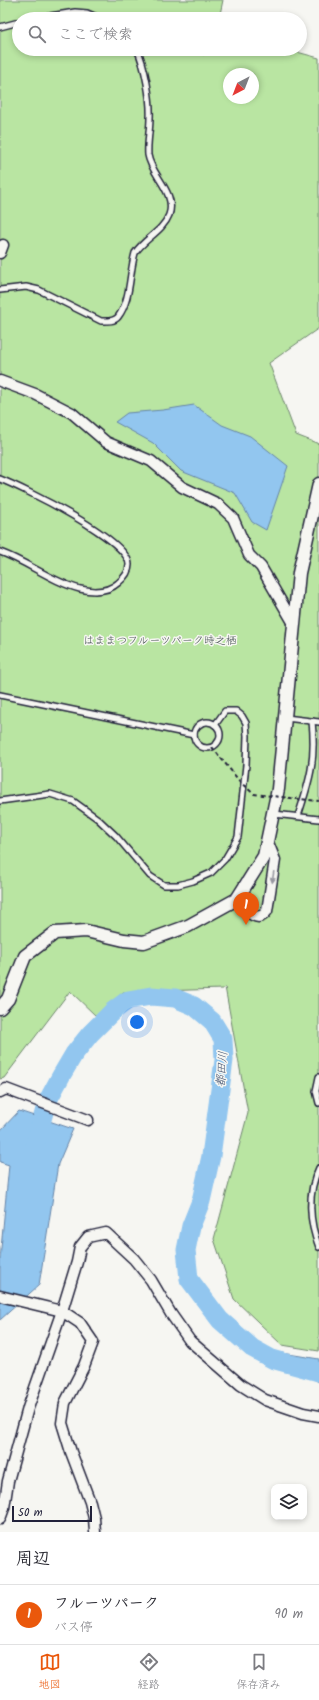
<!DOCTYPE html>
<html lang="ja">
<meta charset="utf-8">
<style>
:root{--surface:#fff;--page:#f7f7f7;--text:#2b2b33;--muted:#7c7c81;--line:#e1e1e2;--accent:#ea580c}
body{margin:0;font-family:Kalam,"Klee One",sans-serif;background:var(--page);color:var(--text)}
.controls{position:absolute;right:12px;bottom:12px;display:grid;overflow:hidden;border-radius:8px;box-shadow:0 2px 6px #0003}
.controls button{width:36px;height:36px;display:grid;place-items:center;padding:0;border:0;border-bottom:1px solid var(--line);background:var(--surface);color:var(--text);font:20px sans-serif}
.compass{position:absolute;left:223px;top:68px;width:36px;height:36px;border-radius:50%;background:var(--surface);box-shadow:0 2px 6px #0003;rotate:222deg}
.scale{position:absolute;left:12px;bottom:10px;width:80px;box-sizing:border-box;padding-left:4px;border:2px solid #22223b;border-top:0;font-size:11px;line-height:14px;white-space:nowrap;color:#22223b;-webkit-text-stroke:3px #f6f6f2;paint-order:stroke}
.you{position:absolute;left:137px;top:1022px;width:14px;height:14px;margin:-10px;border:3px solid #fff;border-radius:50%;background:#1a73e8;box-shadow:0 0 0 6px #1a73e833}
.badge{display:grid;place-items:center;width:26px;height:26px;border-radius:50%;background:var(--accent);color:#fff;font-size:13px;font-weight:700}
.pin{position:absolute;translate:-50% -33px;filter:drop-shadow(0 1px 2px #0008)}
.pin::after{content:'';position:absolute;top:21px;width:14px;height:12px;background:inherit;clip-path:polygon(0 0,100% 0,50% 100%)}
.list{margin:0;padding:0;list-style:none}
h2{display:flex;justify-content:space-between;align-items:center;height:52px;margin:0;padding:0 16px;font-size:17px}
h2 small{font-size:13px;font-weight:400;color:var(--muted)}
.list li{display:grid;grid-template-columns:26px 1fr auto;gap:12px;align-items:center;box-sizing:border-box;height:60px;padding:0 16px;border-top:1px solid var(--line)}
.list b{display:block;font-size:15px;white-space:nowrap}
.list p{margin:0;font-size:13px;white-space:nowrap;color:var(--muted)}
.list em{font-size:13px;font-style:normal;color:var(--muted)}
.icon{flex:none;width:22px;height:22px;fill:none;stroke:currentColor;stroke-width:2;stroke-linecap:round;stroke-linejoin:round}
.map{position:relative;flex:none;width:319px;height:1532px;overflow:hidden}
.search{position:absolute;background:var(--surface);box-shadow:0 2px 6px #0003;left:12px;right:12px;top:12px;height:44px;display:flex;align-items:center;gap:10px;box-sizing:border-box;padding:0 14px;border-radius:22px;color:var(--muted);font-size:15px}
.sheet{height:112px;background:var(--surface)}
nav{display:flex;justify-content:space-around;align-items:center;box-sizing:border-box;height:56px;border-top:1px solid var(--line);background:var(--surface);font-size:11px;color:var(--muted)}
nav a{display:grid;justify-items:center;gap:2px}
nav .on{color:var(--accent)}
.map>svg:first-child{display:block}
.green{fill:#b9e5a2;stroke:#6e846e;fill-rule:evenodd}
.water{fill:#92c6ef;stroke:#6584a7}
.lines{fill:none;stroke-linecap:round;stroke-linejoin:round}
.river{stroke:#92c6ef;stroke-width:19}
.service-casing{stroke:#22223b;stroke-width:8}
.minor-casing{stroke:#22223b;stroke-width:13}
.tertiary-casing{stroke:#22223b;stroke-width:15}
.service{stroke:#f6f6f2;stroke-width:5}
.minor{stroke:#f6f6f2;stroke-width:10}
.tertiary{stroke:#f6f6f2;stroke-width:12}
.path-bridge{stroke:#22223b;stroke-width:2;stroke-dasharray:4 3;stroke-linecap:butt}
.oneway{fill:#9797a0}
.labels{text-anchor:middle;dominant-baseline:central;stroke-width:3;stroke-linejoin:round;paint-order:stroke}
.park-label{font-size:11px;fill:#485355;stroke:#f6f6f2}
.water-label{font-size:12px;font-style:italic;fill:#445371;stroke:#f6f6f2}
</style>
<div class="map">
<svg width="319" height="1532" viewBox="0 0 319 1532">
<rect width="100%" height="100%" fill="#f6f6f2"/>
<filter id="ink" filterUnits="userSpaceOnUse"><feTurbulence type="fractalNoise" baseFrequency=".025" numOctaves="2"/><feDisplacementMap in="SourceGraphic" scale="8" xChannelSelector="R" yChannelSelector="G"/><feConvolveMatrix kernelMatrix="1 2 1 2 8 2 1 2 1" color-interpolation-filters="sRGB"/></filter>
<g filter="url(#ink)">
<path class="green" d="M0,0h223l-4,19h-200v30h187l-3,6 15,-6h68l33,9v270l-50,35 27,72 23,9v907l-37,-6 -48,-46 -20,-60 34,-126 -23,-126 -2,2 -100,3 -26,25 -27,-26 -66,87 -4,1zM229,74h24v24h-24z"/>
<g class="water">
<polygon points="194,405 222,425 250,436 288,466 266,530 252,522 235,493 181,471 153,443 115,422 127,413 163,410"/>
<polygon points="19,1111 73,1129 58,1164 39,1285 0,1320 0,1259 9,1165 0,1162 0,1131"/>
<polygon points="252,1348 319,1359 319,1382"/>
</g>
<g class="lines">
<polyline class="river" points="35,1144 47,1102 61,1076 74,1054 90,1034 113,1011 128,1000 151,996 175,998 194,1006 212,1021 223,1039 224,1060 211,1156 201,1201 191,1226 186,1250 189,1279 220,1320 252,1348 272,1359 319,1372"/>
<defs>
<g id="service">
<polyline points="32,19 75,12 87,13 101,19"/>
<polyline points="0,27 19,22"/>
<path d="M0,290l26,-3 13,3 62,31c5,0 13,1 17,-4 13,-17 11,-43 17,-64 9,-14 28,-22 34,-38 8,-22 -18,-40 -21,-60 -1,-12 2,-25 2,-37 1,-19 -5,-52 -13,-69"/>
<path d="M0,479c23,9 130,61 129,86 0,7 -6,14 -11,18 -10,9 -25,9 -38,6 -28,-7 -52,-27 -80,-37"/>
<polyline points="0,695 194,735"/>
<polyline points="286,718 319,722"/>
<circle cx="207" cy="735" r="13"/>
<polyline points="0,801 50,794 73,801 98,819 116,836 150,876 164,885 178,885 193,881 211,873 225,859 238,837 246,765 247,736 246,723 242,716 236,711 225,711 215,725"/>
<polyline points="274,814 319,819"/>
<path d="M298,816c12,-36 18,-56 14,-95"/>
<polyline points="319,1077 316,1091 319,1103"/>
<path d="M319,1168c-12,25 -10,54 0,79"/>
</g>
<g id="minor">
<polyline points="0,253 3,245"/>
<polyline points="0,381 35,394 72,413 106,442 151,461 182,487 218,504 233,518 249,555 261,567 293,622"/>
<path d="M237,899c8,9 19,27 30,12l8,-51 -8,-20"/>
<polyline points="0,1092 6,1089 88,1120"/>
<polyline points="0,1296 62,1311 80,1323 93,1342 84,1366 65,1403 62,1423 71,1452 90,1502 94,1518 95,1532"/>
<polyline points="0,1519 4,1508 8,1481 28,1408 62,1311 77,1262 80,1247 88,1237 106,1233 134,1259 151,1280 171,1314 190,1341 241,1385 265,1400 303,1413 319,1416"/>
</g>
<polyline id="tertiary" points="0,1008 8,999 25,956 55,933 86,931 124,940 144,942 188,926 237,899 264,856 278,789 299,573 319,484"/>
</defs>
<use href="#service" class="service-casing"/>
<use href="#minor" class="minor-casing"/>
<use href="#tertiary" class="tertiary-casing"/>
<use href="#service" class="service"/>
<use href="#minor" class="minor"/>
<use href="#tertiary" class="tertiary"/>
<polyline class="path-bridge" points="212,747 241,783 254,794 319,801"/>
</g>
<defs><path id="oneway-solid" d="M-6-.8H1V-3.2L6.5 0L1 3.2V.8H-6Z"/></defs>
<use class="oneway" href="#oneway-solid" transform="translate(273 877) rotate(98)"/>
</g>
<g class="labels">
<g class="park-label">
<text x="160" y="641">はままつフルーツパーク時之栖</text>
</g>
<g class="water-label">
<text transform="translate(222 1069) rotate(-86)">都田川</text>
</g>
</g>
</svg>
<div class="controls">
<button><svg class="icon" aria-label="layers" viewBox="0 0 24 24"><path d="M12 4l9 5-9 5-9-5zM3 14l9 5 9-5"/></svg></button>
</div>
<svg class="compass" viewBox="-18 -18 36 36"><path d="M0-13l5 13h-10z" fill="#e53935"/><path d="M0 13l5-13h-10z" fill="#7c7c81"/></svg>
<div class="scale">50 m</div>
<div class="you"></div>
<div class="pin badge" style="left:246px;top:925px">1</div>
<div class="search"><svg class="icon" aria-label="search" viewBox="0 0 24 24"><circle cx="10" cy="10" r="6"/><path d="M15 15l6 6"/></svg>ここで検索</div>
</div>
<section class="sheet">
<h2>周辺<small></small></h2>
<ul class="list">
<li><span class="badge">1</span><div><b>フルーツパーク</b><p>バス停</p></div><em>90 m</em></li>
</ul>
</section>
<nav>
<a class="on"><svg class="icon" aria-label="map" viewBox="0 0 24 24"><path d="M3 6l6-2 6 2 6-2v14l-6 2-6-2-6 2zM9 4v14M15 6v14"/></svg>地図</a>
<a><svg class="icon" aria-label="directions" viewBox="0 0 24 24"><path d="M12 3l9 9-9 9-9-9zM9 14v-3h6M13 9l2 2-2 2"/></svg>経路</a>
<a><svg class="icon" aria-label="saved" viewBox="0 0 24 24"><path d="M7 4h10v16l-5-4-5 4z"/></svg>保存済み</a>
</nav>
